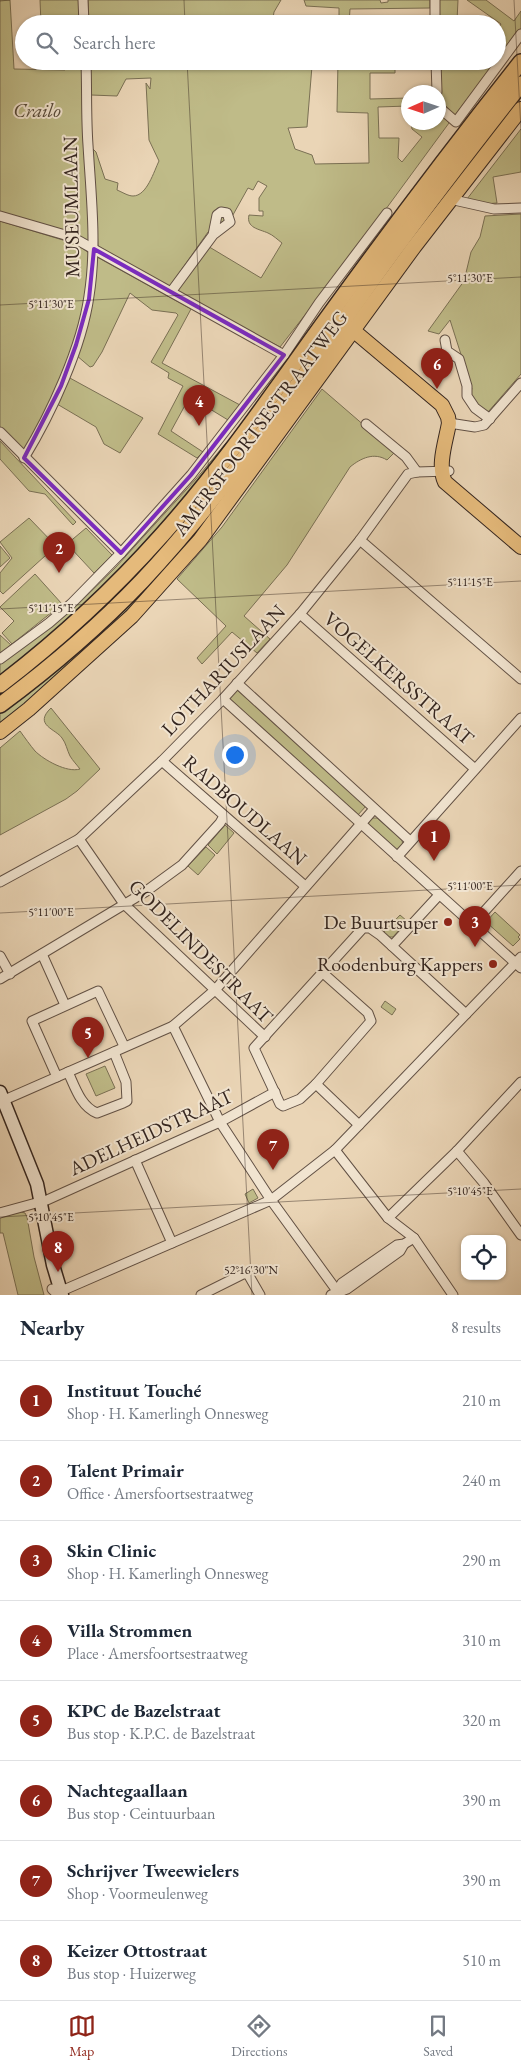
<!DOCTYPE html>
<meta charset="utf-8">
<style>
:root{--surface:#fff;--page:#f2f2f3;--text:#1f2937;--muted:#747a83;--line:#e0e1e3;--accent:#8f2418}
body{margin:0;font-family:"EB Garamond",serif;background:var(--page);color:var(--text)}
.controls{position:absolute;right:15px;bottom:15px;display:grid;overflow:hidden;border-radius:10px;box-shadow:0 1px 4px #0004}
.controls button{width:45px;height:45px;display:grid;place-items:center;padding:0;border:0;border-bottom:1px solid var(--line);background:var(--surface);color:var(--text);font:25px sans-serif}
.compass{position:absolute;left:401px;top:85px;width:45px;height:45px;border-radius:50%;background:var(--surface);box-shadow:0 1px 4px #0004;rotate:267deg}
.you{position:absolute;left:234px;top:754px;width:18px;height:18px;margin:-12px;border:4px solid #fff;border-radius:50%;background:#1a73e8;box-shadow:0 0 0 8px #1a73e833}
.badge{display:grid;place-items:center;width:32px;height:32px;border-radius:50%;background:var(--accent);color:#fff;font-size:16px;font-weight:700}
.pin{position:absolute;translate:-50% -41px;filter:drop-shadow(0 1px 2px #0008)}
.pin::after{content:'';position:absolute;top:26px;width:18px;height:15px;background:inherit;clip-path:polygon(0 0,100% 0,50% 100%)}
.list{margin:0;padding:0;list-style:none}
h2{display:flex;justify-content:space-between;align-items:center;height:65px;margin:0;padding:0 20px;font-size:21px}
h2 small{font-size:16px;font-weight:400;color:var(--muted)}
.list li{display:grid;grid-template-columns:32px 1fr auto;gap:15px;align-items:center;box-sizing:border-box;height:80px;padding:0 20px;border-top:1px solid var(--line)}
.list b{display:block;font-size:19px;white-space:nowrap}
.list p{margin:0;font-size:16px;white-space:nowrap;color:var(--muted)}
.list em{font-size:16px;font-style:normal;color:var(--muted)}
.icon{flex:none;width:28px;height:28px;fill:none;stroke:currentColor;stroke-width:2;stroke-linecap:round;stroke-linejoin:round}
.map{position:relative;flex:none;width:521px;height:1295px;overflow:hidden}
.search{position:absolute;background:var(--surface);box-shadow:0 1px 4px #0004;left:15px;right:15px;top:15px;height:55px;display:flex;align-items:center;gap:12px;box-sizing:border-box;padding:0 18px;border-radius:28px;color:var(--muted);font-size:19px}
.sheet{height:705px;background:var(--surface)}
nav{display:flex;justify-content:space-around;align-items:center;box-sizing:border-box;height:70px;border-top:1px solid var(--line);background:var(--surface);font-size:14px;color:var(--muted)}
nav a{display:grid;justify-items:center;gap:2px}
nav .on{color:var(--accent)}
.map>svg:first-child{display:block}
.green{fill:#bfbb88;stroke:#7a7054}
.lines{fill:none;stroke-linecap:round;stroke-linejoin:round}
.minor-casing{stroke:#625145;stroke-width:11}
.secondary-casing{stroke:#34251f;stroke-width:15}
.primary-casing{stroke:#34251f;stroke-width:16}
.motorway-casing{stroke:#34251f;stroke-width:18}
.minor{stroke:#f1e4d0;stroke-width:9}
.secondary{stroke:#f1e4d0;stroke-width:12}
.primary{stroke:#e5ba7b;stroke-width:14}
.motorway{stroke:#e5ba7b;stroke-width:15}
.marked{fill:none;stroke:#7b2cbf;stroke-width:4;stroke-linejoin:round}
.ticks{fill:none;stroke:#34251f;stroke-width:1;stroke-opacity:0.45}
.poi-dot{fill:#8f2418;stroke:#f1e4d0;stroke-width:2}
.labels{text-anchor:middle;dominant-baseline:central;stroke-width:4;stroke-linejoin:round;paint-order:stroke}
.park-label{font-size:20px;font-style:italic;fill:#574a39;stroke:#f1e4d0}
.street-label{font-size:20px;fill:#34251f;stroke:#f1e4d0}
.poi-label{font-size:20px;fill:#34251f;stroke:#f1e4d0;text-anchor:end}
.ticks-label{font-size:12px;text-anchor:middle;fill:#34251f;stroke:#f1e4d0;stroke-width:4;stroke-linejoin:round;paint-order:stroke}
</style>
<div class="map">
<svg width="521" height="1295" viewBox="0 0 521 1295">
<rect width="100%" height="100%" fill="#ead5b6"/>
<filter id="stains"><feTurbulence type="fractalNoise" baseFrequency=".004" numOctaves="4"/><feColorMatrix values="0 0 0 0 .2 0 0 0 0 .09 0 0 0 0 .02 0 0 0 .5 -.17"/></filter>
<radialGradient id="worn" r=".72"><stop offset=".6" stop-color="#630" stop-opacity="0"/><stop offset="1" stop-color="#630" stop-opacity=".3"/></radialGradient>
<g class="green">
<polygon points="0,0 10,0 14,69 65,70 65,61 81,61 90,242 0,213"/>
<polygon points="40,0 79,0 80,24 41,24"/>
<polygon points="88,0 281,0 274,12 272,24 89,24"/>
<polygon points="304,0 380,0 381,3 388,2 388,0 430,0 430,8 350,9 349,24 339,24 339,8 306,6"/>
<polygon points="438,0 458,0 457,21 439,21"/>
<polygon points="467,0 486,0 514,21 521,11 521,29 497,60 497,30 501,24"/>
<path d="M90,61h235l-13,5 -5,61 -19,1 7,21 17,6 3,9 54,-1 -1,-50 -31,-1 1,-51h57v12h-25v26l38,-1v8l-30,1 1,31h20l-1,20 4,4 20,-25 -10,-8 -1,-6 27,-1 2,-8 9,9 -91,124 -78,100 -105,-56 31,-46 55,33 21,-35c-4,-3 -9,-8 -14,-10 -9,-4 -22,-5 -19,-18l14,1v-5h-4v-13l8,-12 -9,-5 -5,9 -5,-2 -19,34 -16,13 -5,-3 -38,54 -2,1 -70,-41 -6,-98 4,4 9,27 13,4 -1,7c5,2 11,6 16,6 14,0 21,-25 26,-35l-10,-21 -3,-57 4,6 1,-11 -25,1 -9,17 -26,-1z"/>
<path d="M439,61h57l-41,54c-21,-16 -15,-30 -16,-54z"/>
<polygon points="521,129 521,172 493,177 497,203 484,204 467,199"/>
<polygon points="521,214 521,374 488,412 474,403 469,393 472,389 450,320 439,334 428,331 464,281 471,252 480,237 485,216"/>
<path d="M0,221l76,23 13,9c-2,24 -3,49 -9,72 -13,44 -33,88 -55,128l-25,-25z"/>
<polygon points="97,257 191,309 162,363 240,405 228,420 192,398 189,398 171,431 203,452 197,458 158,434 183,386 168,378 169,373 151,362 178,315 176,313 152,310 130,293 102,352 93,366 90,367 76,355"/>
<polygon points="68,377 143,418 120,453 104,444 96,427 57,404"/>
<path d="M322,389l73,63 -8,8c-13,-8 -26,-2 -37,7l-63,98 -43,51 26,23 -13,14 -25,-21 -30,32 -5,-6 29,-32 -49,-47 45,-52z"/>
<polygon points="0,441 76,522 73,525 45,494 29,491 0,459"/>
<polygon points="226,443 226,447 151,538 87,604 0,677 0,664 72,610 116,567 196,479"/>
<polygon points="29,518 56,546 3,594 0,591 0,573 12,558 0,542"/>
<path d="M205,522c-59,78 -133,140 -205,205v-14l33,-26 149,-141z"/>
<polygon points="86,528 112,555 94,573 67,544"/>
<polygon points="0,546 10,558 0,567"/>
<polygon points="35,574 62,604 12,644 2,633 14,621 0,607"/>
<polygon points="0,635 11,645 0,654"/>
<polygon points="237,690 366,806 357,816 229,699"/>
<path d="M51,708l49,61 -23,22 -11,8 -66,36v-87l20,-17c5,7 10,14 15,20 9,9 32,22 45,18 -3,-4 -7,-8 -10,-13 -3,-6 -4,-13 -8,-18 -6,-9 -29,-13 -11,-30z"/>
<polygon points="372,818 377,818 402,840 403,846 396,851 368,826 369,822"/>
<polygon points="225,825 234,833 217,854 208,845"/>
<polygon points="206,847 215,855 198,875 188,866"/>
<polygon points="495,912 520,935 518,937 520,939 513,946 486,922"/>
<polygon points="400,915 407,921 393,937 389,937 383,933"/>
<polygon points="385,1001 396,1009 392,1015 381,1007"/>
<polygon points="105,1066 115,1088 96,1096 86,1074"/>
<polygon points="253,1189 258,1198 249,1203 245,1194"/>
<polygon points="21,1212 25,1213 27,1217 34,1257 44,1295 18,1295 3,1233 0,1233 0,1217"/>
</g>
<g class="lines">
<defs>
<g id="minor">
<polyline points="83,0 84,24"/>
<polyline points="435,0 435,24"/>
<polyline points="436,61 437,92"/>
<polyline points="438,104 441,109 456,122 521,34"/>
<polyline points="451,198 454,200 494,209 521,208"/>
<polyline points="0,216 72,237 284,355"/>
<polyline points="171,292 213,235 230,222 227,213 221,212 217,215 213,235"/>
<polyline points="445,340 447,351 459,359 467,386 467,396 475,408 490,419"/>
<polyline points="449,423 475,427 484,425 521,383"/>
<polyline points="366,424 406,457 417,472"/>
<polyline points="0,432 121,553"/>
<path d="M24,458c27,-44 58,-111 65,-162 8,-50 2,-100 -1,-151 -2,-28 -1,-56 -2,-84"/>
<polyline points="360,540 521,679"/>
<polyline points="300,614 475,769"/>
<polyline points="0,659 49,623 71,604 121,553 191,475 284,355 319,303 387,213"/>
<polyline points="237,683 410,841"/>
<polyline points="223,699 521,968"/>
<polyline points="162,761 305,886"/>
<polyline points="79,839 124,904 265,1037"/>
<polyline points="397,857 521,718"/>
<polyline points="0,882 79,839 162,761 223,699 300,614 360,540 408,474 417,472 449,471"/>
<polyline points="473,924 521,871"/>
<polyline points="392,946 439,895"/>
<polyline points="42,954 65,1005"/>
<polyline points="0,956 10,974"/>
<polyline points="0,979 145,892 182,865 220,823 224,816"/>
<polyline points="173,1026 220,1122 271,1200 340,1295"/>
<path d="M68,1072c7,15 13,35 29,41l26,-10 4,-2 -1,-19 -12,-30"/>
<polyline points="57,1077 32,1021 98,991 124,1046"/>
<polyline points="316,1084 371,1021 368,1013 323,973"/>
<polyline points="0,1102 173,1026 215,990 374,809"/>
<polyline points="359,1125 316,1084 300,1099 283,1106 280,1104 254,1048 363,928 370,928 380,935 466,1014"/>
<polyline points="335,1150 388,1218 414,1238 453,1295"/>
<polyline points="457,1151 484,1183 521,1235"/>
<polyline points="135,1160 172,1243"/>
<polyline points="0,1213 47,1200 220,1122 275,1092"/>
<polyline points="388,1218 457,1151 521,1082"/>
<polyline points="52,1289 55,1292 66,1289 271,1200 335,1150 521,957"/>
<polyline points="337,1291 342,1283 397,1245 404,1244 414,1238"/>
<polyline points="201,1295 243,1274 248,1274 260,1295"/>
<polyline points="331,1295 347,1289 400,1251 404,1244"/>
</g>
<polyline id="secondary" points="0,1092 37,1184 53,1265 62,1295"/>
<g id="primary">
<path d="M354,331l88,74 6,12 1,6c-3,18 -12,42 -4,59l76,65"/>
<polyline points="0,732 29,709 132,616 200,540 414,247 521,109"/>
</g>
<g id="motorway">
<path d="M0,685c59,-45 113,-95 162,-150 61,-68 113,-145 166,-218 63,-87 127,-172 193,-255"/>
<path d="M0,705c50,-37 99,-79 142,-124 82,-87 149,-188 219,-285 51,-72 105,-142 160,-212"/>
</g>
</defs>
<use href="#minor" class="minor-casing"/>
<use href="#secondary" class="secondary-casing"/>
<use href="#primary" class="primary-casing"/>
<use href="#motorway" class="motorway-casing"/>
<use href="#minor" class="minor"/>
<use href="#secondary" class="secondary"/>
<use href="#primary" class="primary"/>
<use href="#motorway" class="motorway"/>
</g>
<path class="marked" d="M94,249l190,106 -93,120 -70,78 -97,-95 37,-72 15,-41 13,-46z"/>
<path class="ticks" d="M184,0l1,24M514,0l7,130M0,1l10,-1M187,61l65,1234M0,305l521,-28M0,609l521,-28M0,913l521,-28M0,1217l521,-28"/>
<g class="poi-dot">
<circle cx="448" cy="922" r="5"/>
<circle cx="493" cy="964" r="5"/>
</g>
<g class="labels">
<g class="park-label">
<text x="37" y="110">Crailo</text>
</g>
<g class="street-label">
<text transform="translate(71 207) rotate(-91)">MUSEUMLAAN</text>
<text transform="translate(260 423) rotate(-53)">AMERSFOORTSESTRAATWEG</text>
<text transform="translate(223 670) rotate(-47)">LOTHARIUSLAAN</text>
<text transform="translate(399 678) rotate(41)">VOGELKERSSTRAAT</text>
<text transform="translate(245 810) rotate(41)">RADBOUDLAAN</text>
<text transform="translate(201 951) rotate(45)">GODELINDESTRAAT</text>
<text transform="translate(151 1132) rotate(-25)">ADELHEIDSTRAAT</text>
</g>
<g class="poi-label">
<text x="438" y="922">De Buurtsuper</text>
<text x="483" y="964">Roodenburg Kappers</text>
</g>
</g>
<g class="ticks-label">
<text x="470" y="282">5°11'30"E</text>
<text x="51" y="308">5°11'30"E</text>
<text x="470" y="586">5°11'15"E</text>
<text x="51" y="612">5°11'15"E</text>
<text x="470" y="890">5°11'00"E</text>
<text x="51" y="916">5°11'00"E</text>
<text x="470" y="1195">5°10'45"E</text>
<text x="51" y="1221">5°10'45"E</text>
<text x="251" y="1274">52°16'30"N</text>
</g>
<rect width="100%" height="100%" filter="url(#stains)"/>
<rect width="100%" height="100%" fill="url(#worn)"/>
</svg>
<div class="controls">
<button><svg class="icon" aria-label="locate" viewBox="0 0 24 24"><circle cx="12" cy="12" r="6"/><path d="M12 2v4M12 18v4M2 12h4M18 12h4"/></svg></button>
</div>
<svg class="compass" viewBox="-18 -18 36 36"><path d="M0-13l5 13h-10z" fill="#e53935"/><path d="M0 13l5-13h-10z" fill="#747a83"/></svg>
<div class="you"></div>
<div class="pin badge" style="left:434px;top:861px">1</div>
<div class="pin badge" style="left:59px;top:573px">2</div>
<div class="pin badge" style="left:475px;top:947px">3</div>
<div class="pin badge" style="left:199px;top:426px">4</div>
<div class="pin badge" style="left:88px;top:1058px">5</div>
<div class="pin badge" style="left:437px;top:389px">6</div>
<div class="pin badge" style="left:273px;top:1170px">7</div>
<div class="pin badge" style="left:58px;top:1272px">8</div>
<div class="search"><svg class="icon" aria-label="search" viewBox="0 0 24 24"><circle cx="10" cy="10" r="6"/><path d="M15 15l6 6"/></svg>Search here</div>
</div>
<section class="sheet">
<h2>Nearby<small>8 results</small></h2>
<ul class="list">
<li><span class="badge">1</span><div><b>Instituut Touché</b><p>Shop · H. Kamerlingh Onnesweg</p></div><em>210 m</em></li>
<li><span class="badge">2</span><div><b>Talent Primair</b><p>Office · Amersfoortsestraatweg</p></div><em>240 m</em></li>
<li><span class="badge">3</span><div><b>Skin Clinic</b><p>Shop · H. Kamerlingh Onnesweg</p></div><em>290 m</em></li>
<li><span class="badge">4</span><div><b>Villa Strommen</b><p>Place · Amersfoortsestraatweg</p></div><em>310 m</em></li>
<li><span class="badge">5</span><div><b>KPC de Bazelstraat</b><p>Bus stop · K.P.C. de Bazelstraat</p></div><em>320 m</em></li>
<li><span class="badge">6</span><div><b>Nachtegaallaan</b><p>Bus stop · Ceintuurbaan</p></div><em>390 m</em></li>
<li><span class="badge">7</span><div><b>Schrijver Tweewielers</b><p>Shop · Voormeulenweg</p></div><em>390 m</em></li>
<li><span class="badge">8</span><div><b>Keizer Ottostraat</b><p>Bus stop · Huizerweg</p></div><em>510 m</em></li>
</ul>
</section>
<nav>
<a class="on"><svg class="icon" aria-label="map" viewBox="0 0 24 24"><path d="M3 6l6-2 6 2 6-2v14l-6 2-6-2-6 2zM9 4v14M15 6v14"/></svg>Map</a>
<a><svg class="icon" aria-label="directions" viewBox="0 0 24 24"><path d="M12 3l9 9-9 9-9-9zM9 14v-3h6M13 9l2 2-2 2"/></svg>Directions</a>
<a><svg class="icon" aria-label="saved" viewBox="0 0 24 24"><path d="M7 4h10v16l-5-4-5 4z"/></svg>Saved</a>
</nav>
